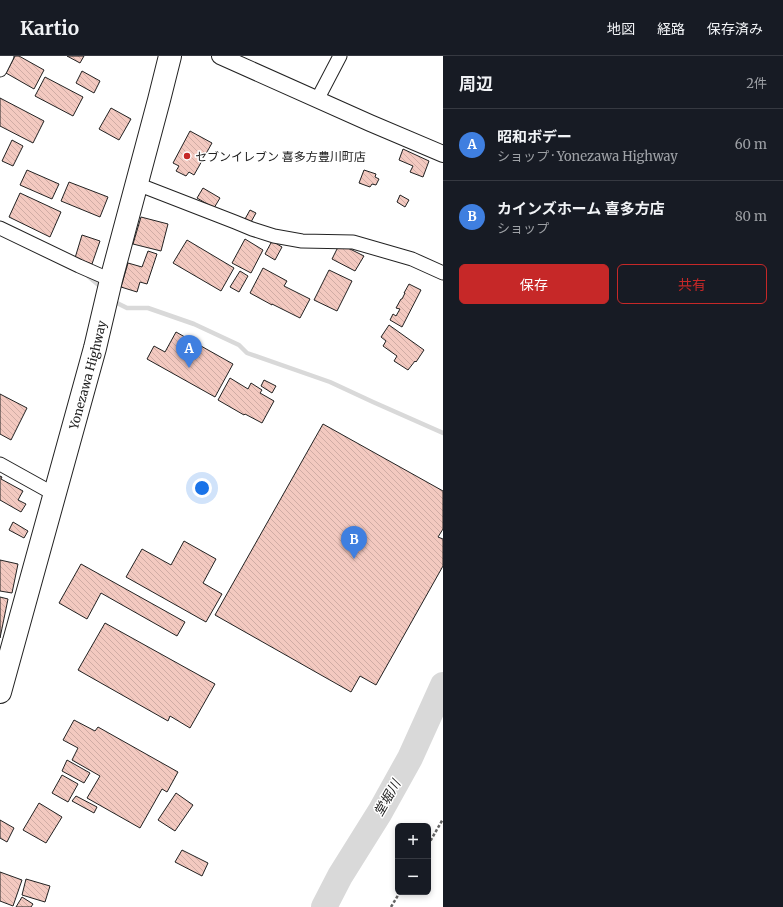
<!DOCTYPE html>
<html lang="ja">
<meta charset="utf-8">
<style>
:root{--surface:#171b24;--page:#242831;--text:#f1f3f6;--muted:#9ea1a6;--line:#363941;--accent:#c62828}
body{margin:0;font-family:Merriweather,"Noto Sans JP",serif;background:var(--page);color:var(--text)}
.controls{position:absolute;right:12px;bottom:12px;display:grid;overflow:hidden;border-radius:6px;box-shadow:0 2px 6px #0003}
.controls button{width:36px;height:36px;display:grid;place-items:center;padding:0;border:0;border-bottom:1px solid var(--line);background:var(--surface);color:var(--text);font:20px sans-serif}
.you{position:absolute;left:202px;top:432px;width:14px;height:14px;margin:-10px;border:3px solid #fff;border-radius:50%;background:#1a73e8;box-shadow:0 0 0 6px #1a73e833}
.badge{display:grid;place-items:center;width:26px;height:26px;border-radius:50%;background:var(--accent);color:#fff;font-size:13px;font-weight:700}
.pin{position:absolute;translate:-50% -33px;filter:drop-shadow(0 1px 2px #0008)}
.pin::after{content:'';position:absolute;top:21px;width:14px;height:12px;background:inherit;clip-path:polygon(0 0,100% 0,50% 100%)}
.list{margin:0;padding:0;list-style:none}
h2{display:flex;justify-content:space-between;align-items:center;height:52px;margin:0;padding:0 16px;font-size:17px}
h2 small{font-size:13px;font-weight:400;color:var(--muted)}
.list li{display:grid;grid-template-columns:26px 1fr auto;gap:12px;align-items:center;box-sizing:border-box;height:72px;padding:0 16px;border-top:1px solid var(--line)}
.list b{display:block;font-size:15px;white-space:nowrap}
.list p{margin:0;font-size:13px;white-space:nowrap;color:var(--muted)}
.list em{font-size:13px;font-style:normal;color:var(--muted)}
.actions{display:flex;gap:8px;padding:12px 16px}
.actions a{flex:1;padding:9px 0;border:1px solid var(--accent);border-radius:6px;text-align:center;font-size:14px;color:var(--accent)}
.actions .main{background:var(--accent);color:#fff}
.map{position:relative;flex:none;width:443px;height:851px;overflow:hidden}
header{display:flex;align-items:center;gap:24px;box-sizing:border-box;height:56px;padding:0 20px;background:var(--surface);border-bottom:1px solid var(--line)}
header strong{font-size:19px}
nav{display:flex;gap:22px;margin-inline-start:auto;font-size:14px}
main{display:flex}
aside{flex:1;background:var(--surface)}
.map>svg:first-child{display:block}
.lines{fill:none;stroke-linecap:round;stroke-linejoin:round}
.stream{stroke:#d9d9d9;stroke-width:4.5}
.river{stroke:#d9d9d9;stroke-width:26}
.building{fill:url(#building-back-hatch);stroke:#222}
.minor-casing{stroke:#222;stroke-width:15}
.tertiary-casing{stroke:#222;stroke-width:18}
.trunk-casing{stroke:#222;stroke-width:24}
.path{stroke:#646464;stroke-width:2.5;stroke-dasharray:3 2;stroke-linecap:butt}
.minor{stroke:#fff;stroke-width:13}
.tertiary{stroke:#fff;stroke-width:16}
.trunk{stroke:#fff;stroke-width:22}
.poi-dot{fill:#c62828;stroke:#fff;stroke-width:1.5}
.labels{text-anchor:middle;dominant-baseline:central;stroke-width:3;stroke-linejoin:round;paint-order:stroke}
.poi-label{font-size:12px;fill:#222;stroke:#fff;text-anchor:start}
.street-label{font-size:12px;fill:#222;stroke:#fff}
.water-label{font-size:13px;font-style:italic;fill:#222;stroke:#fff}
</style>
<header>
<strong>Kartio</strong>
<nav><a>地図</a><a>経路</a><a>保存済み</a></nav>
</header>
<main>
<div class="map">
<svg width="443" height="851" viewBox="0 0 443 851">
<defs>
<pattern id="building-back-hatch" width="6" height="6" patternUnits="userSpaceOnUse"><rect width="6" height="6" fill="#f3c9c0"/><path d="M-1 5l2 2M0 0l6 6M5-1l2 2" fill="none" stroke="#d0aca5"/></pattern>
</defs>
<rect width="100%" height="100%" fill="#fff"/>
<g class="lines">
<g class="stream">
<polyline points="88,220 102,232"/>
<polyline points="113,243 117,247 127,252 148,252 194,268 239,289 247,297 330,326 373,346 443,377"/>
</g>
<polyline class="river" points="324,851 340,820 380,756 410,702 443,629"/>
</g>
<g class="building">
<polygon points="15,0 19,0 44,14 34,33 6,17"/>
<polygon points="67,0 84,0 80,7"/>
<polygon points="82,15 100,25 94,37 76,27"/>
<polygon points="45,21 83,41 73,60 35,40"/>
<polygon points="0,42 44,65 33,87 0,70"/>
<polygon points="111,52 131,63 119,84 99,73"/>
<polygon points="190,75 212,87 194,119 189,116 186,120 176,115 179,110 173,107"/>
<polygon points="12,84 23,90 13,110 2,105"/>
<polygon points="403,93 429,105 423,121 410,116 413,110 399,104"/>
<polygon points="27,114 59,128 52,143 20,129"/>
<polygon points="364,114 376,118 375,121 379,123 376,129 372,128 370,131 359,127"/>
<polygon points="69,126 108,141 100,161 61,145"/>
<polygon points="203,132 220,142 214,152 197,142"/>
<polygon points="20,137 61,156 50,181 9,161"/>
<polygon points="400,139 409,144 405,151 397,146"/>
<polygon points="250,154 256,157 251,166 245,163"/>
<polygon points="141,161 168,168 161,195 133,188"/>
<polygon points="82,179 100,185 92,208 75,202"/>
<polygon points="245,183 263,194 251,217 232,207"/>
<polygon points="187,184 234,212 221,235 173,207"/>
<polygon points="272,185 282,191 275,204 265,198"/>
<polygon points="338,191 348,192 364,200 355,215 332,203"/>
<polygon points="148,195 157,198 147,228 140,226 137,236 121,231 128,207 142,211"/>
<polygon points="263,212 287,225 284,230 310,243 300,262 272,248 272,249 250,237"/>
<polygon points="329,214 352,225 337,255 314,244"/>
<polygon points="240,215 248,220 239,236 230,231"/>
<polygon points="409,228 421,234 402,271 390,264 393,258 396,260 400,253 396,252 401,243 402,243 405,237 404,237"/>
<polygon points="389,269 424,294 416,306 415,305 408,314 394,305 397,300 383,290 386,285 381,281"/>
<polygon points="176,276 233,308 215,341 147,303 154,290 165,296"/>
<polygon points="230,322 248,333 251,327 262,334 260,337 274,345 262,367 245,358 244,359 218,344"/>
<polygon points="264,324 276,330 272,337 261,330"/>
<polygon points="0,338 27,352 11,384 0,378"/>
<polygon points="323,368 443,435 443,473 438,481 443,483 443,510 376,629 360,620 351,636 215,559"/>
<polygon points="0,420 2,421 1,423 23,435 18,444 26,448 21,456 0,444"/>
<polygon points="13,466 28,475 24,482 9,474"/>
<polygon points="184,485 216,503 203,527 222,538 206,566 126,521 142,493 171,509"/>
<polygon points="0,504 18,508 12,537 0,535"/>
<polygon points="81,508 185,566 177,580 101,537 87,563 59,547"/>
<polygon points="0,541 8,543 0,582"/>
<polygon points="105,567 215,628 190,672 170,660 168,665 78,614"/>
<polygon points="74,664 95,675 98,671 178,716 167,736 162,733 140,772 87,742 100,720 72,704 78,692 63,684"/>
<polygon points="67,704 90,717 84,727 62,715"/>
<polygon points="62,719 78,728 68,746 52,737"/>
<polygon points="176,737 193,749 175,775 158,764"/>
<polygon points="76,740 97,751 94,757 72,745"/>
<polygon points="39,747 62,761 46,787 23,774"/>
<polygon points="0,764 14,772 7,786 0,782"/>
<polygon points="182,794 208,807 202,820 175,806"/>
<polygon points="0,816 22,824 13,850 0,845"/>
<polygon points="26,823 50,830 45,846 22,839"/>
<polygon points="22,841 33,848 31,851 16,851"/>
</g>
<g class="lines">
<defs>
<g id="minor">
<polyline points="0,14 7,0"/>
<polyline points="317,44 340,0"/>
<polyline points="137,128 235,166 252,173 274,180 302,185 353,186 412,203 443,217"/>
<polyline points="0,172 79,210 111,224"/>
<polyline points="0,408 54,438"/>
</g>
<polyline id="tertiary" points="220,0 370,67 443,98"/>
<g id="trunk">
<path id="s1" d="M0,636l95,-344 16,-68 48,-180 11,-44"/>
</g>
</defs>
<use href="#minor" class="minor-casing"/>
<use href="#tertiary" class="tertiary-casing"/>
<use href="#trunk" class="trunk-casing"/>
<g class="path">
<polyline points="428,789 443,763"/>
<polyline points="391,851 400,836"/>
</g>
<use href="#minor" class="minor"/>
<use href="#tertiary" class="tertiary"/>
<use href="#trunk" class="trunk"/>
</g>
<circle class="poi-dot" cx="187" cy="100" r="4"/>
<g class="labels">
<g class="poi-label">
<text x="195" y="100">セブンイレブン 喜多方豊川町店</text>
</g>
<g class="street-label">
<text stroke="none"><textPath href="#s1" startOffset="329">Yonezawa Highway</textPath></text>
</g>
<g class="water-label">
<text transform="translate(387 742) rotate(-60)">堂堀川</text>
</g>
</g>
</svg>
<div class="controls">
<button>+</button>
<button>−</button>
</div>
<div class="you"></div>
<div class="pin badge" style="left:189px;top:312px;background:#3f7fe0">A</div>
<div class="pin badge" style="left:354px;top:503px;background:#3f7fe0">B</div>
</div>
<aside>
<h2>周辺<small>2件</small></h2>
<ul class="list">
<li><span class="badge" style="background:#3f7fe0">A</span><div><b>昭和ボデー</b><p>ショップ · Yonezawa Highway</p></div><em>60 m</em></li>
<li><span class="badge" style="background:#3f7fe0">B</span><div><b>カインズホーム 喜多方店</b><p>ショップ</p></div><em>80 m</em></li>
</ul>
<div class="actions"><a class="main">保存</a><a>共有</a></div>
</aside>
</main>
